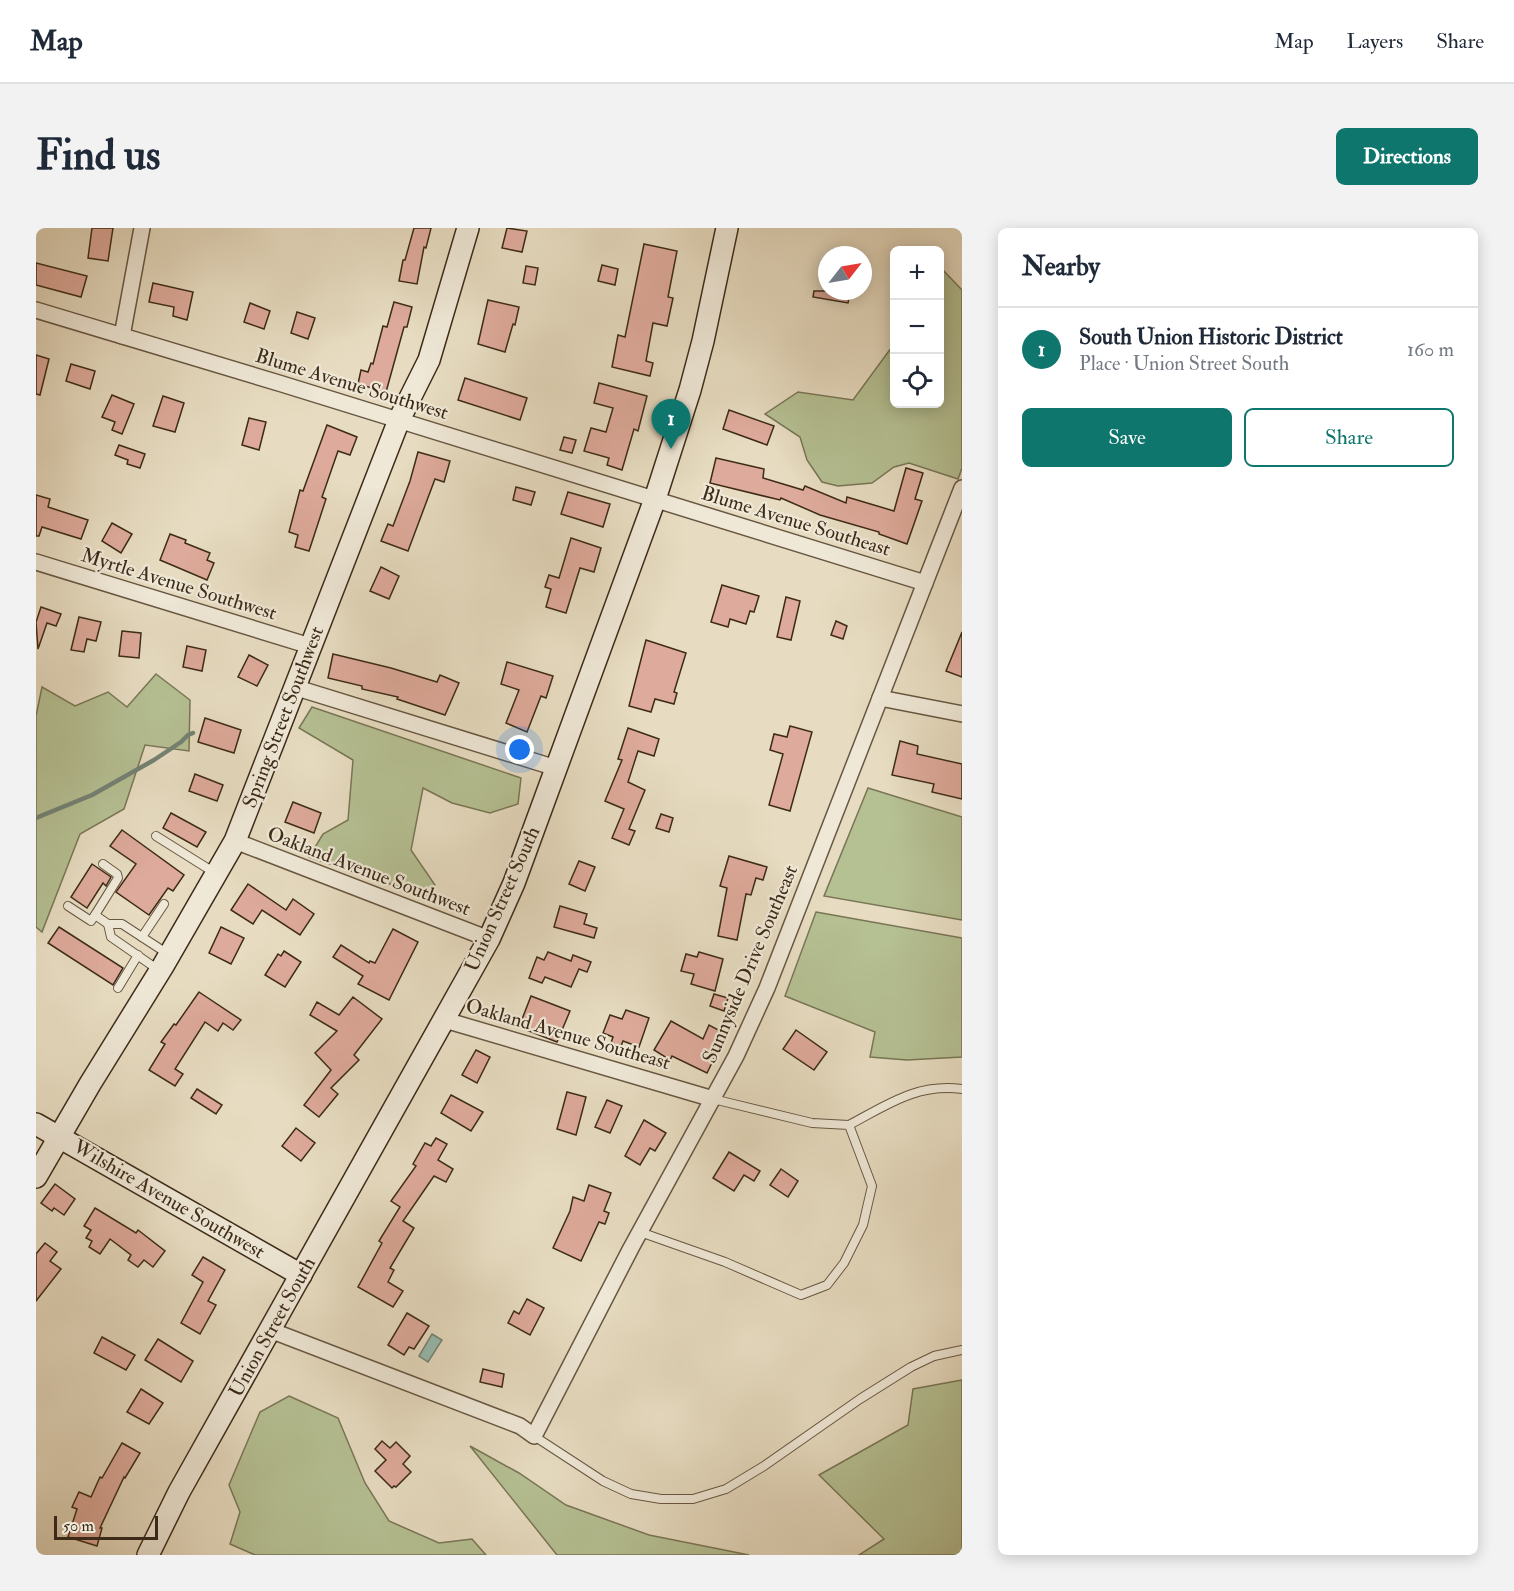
<!DOCTYPE html>
<meta charset="utf-8">
<style>
:root{--surface:#fff;--page:#f2f2f3;--text:#1f2937;--muted:#747a83;--line:#e0e1e3;--accent:#0f766e}
body{margin:0;font-family:"IM FELL Double Pica",serif;background:var(--page);color:var(--text)}
.controls{position:absolute;right:18px;top:18px;display:grid;overflow:hidden;border-radius:9px;box-shadow:0 3px 15px #0003}
.controls button{width:54px;height:54px;display:grid;place-items:center;padding:0;border:0;border-bottom:2px solid var(--line);background:var(--surface);color:var(--text);font:30px sans-serif}
.compass{position:absolute;left:782px;top:18px;width:54px;height:54px;border-radius:50%;background:var(--surface);box-shadow:0 3px 15px #0003;rotate:59deg}
.scale{position:absolute;left:18px;bottom:15px;width:104px;box-sizing:border-box;padding-left:6px;border:3px solid #3d2b18;border-top:0;font-size:16px;line-height:21px;white-space:nowrap;color:#3d2b18;-webkit-text-stroke:4px #efe8d7;paint-order:stroke}
.you{position:absolute;left:484px;top:522px;width:21px;height:21px;margin:-15px;border:4px solid #fff;border-radius:50%;background:#1a73e8;box-shadow:0 0 0 9px #1a73e833}
.badge{display:grid;place-items:center;width:39px;height:39px;border-radius:50%;background:var(--accent);color:#fff;font-size:20px;font-weight:700}
.pin{position:absolute;translate:-50% -50px;filter:drop-shadow(0 2px 3px #0008)}
.pin::after{content:'';position:absolute;top:32px;width:21px;height:18px;background:inherit;clip-path:polygon(0 0,100% 0,50% 100%)}
.list{margin:0;padding:0;list-style:none}
h2{display:flex;justify-content:space-between;align-items:center;height:78px;margin:0;padding:0 24px;font-size:26px}
h2 small{font-size:20px;font-weight:400;color:var(--muted)}
.list li{display:grid;grid-template-columns:39px 1fr auto;gap:18px;align-items:center;box-sizing:border-box;height:84px;padding:0 24px;border-top:2px solid var(--line)}
.list b{display:block;font-size:22px;white-space:nowrap}
.list p{margin:0;font-size:20px;white-space:nowrap;color:var(--muted)}
.list em{font-size:20px;font-style:normal;color:var(--muted)}
.actions{display:flex;gap:12px;padding:18px 24px}
.actions a{flex:1;padding:14px 0;border:2px solid var(--accent);border-radius:9px;text-align:center;font-size:21px;color:var(--accent)}
.actions .main{background:var(--accent);color:#fff}
.icon{flex:none;width:33px;height:33px;fill:none;stroke:currentColor;stroke-width:2;stroke-linecap:round;stroke-linejoin:round}
.map{position:relative;flex:none;width:926px;height:1327px;overflow:hidden;border-radius:9px}
header{display:flex;align-items:center;gap:36px;box-sizing:border-box;height:84px;padding:0 30px;background:var(--surface);border-bottom:2px solid var(--line)}
header strong{font-size:28px}
nav{display:flex;gap:33px;margin-inline-start:auto;font-size:21px}
.intro{display:flex;align-items:center;justify-content:space-between;box-sizing:border-box;height:144px;padding:0 36px}
h1{margin:0;font-size:42px}
.button{padding:15px 27px;border-radius:9px;background:var(--accent);color:#fff;font-size:21px;font-weight:700}
main{display:flex;gap:36px;padding:0 36px}
aside{flex:1;background:var(--surface);border-radius:9px;box-shadow:0 3px 15px #0003}
.map>svg:first-child{display:block}
.green{fill:#b5c093;stroke:#797656;stroke-width:1.5}
.water{fill:#97bcb1;stroke:#738274;stroke-width:1.5}
.lines{fill:none;stroke-linecap:round;stroke-linejoin:round}
.stream{stroke:#738274;stroke-width:4.5}
.building{fill:#deaa9b;stroke:#3d2b18;stroke-width:1.5}
.lane-casing{stroke:#685742;stroke-width:10}
.street-casing{stroke:#685742;stroke-width:18}
.secondary-casing{stroke:#3d2b18;stroke-width:24}
.lane{stroke:#efe8d7;stroke-width:8}
.street{stroke:#efe8d7;stroke-width:15}
.secondary{stroke:#efe8d7;stroke-width:21}
.labels{text-anchor:middle;dominant-baseline:central;stroke-width:4.5;stroke-linejoin:round;paint-order:stroke}
.street-label{font-size:20px;fill:#3d2b18;stroke:#efe8d7}
</style>
<header>
<strong>Map</strong>
<nav><a>Map</a><a>Layers</a><a>Share</a></nav>
</header>
<div class="intro"><h1>Find us</h1><a class="button">Directions</a></div>
<main>
<div class="map">
<svg width="926" height="1327" viewBox="0 0 926 1327">
<rect width="100%" height="100%" fill="#e7dcc1"/>
<filter id="stains"><feTurbulence type="fractalNoise" baseFrequency=".00333" numOctaves="4"/><feColorMatrix values="0 0 0 0 .2 0 0 0 0 .09 0 0 0 0 .02 0 0 0 .5 -.17"/></filter>
<radialGradient id="worn" r=".72"><stop offset=".6" stop-color="#630" stop-opacity="0"/><stop offset="1" stop-color="#630" stop-opacity=".3"/></radialGradient>
<g class="green">
<polygon points="904,39 926,62 926,240 922,251 873,235 858,239 836,255 802,258 786,254 771,232 764,209 729,186 762,164 817,172 858,116 858,176 904,176"/>
<polygon points="120,446 154,472 153,523 109,517 88,581 44,606 6,704 0,699 0,488 6,459 39,478 72,464 91,479"/>
<polygon points="276,479 485,550 482,576 454,585 416,575 387,560 375,622 399,657 393,669 273,629 287,606 312,592 317,532 263,500"/>
<polygon points="832,560 926,589 926,692 788,668"/>
<polygon points="780,684 926,710 926,829 871,832 834,829 839,804 749,768"/>
<polygon points="926,1152 926,1327 823,1327 848,1311 783,1247 872,1197 877,1161"/>
<polygon points="253,1168 302,1190 329,1255 353,1293 403,1315 436,1311 450,1327 219,1327 194,1316 204,1284 193,1257 224,1184"/>
<polygon points="434,1218 483,1245 530,1277 613,1307 713,1327 521,1327"/>
</g>
<polygon class="water" points="396,1106 406,1112 392,1134 383,1128"/>
<g class="lines">
<polyline class="stream" points="0,590 56,567 118,532 145,514 152,507 157,505"/>
</g>
<g class="building">
<polygon points="56,0 77,0 72,33 52,30"/>
<polygon points="378,0 395,0 390,20 388,19 381,56 363,53 367,32 369,32"/>
<polygon points="471,0 491,3 486,24 466,20"/>
<polygon points="608,16 641,23 632,69 637,70 631,98 617,95 610,133 617,135 614,148 576,139 582,107 589,109"/>
<polygon points="0,35 51,48 45,69 0,57"/>
<polygon points="566,37 582,41 579,57 562,53"/>
<polygon points="490,38 502,40 499,57 487,55"/>
<polygon points="117,55 157,64 151,92 137,88 138,79 113,74"/>
<polygon points="778,63 814,63 812,75 777,69"/>
<polygon points="452,72 483,79 479,97 477,96 469,124 442,116"/>
<polygon points="358,74 376,79 371,99 368,99 350,164 322,156 325,142 332,144 335,135 337,136 347,98 351,99"/>
<polygon points="214,75 234,83 228,101 208,94"/>
<polygon points="261,84 279,90 272,111 255,105"/>
<polygon points="0,127 13,131 4,167 0,166"/>
<polygon points="35,136 59,143 54,161 30,153"/>
<polygon points="429,150 491,170 484,192 422,172"/>
<polygon points="563,155 611,168 602,203 598,201 586,242 571,237 573,230 548,223 555,200 570,204 577,180 558,175"/>
<polygon points="76,167 98,176 86,206 76,202 79,194 66,189"/>
<polygon points="127,168 148,175 139,204 117,198"/>
<polygon points="693,182 738,198 731,217 687,201"/>
<polygon points="213,190 230,194 223,222 206,217"/>
<polygon points="291,197 321,209 314,227 302,223 286,269 290,271 273,323 259,319 262,307 253,304 264,262 267,263"/>
<polygon points="528,209 540,212 536,225 524,222"/>
<polygon points="83,217 109,226 104,240 91,236 92,232 79,227"/>
<polygon points="382,224 414,233 408,254 399,251 372,323 345,313 352,296 357,298 374,253"/>
<polygon points="680,230 728,241 727,250 767,262 769,258 810,275 811,269 858,283 870,240 887,245 879,271 886,273 871,316 843,306 843,304 784,287 745,270 744,272 674,255"/>
<polygon points="480,259 499,264 495,277 477,272"/>
<polygon points="532,264 574,276 567,299 525,286"/>
<polygon points="0,267 14,271 12,279 52,292 45,311 6,299 3,308 0,308"/>
<polygon points="76,295 96,306 85,325 66,313"/>
<polygon points="134,306 150,312 149,315 174,325 171,332 178,335 171,352 124,332"/>
<polygon points="535,310 565,320 558,344 544,340 530,385 510,379 515,361 509,359 513,347 523,350"/>
<polygon points="345,339 363,348 353,371 334,363"/>
<polygon points="686,357 723,368 718,384 714,383 710,396 694,391 692,399 675,394"/>
<polygon points="750,369 764,373 755,412 741,409"/>
<polygon points="5,379 25,386 20,398 11,395 2,421 0,394"/>
<polygon points="43,389 65,394 60,413 51,411 48,424 35,422"/>
<polygon points="800,393 811,398 807,411 795,407"/>
<polygon points="86,403 105,405 103,430 83,428"/>
<polygon points="926,404 926,449 910,443"/>
<polygon points="610,412 650,425 638,464 641,465 638,476 619,471 615,484 593,478"/>
<polygon points="151,418 170,422 166,443 147,439"/>
<polygon points="297,426 355,440 401,454 404,447 423,455 409,487 361,471 362,469 326,461 326,458 292,450"/>
<polygon points="213,427 232,437 221,458 202,449"/>
<polygon points="471,434 517,448 510,470 505,468 491,504 470,495 483,462 465,456"/>
<polygon points="169,490 205,502 198,525 162,514"/>
<polygon points="754,498 776,504 754,583 733,577 747,526 734,522 738,506 751,509"/>
<polygon points="592,500 623,511 618,528 602,523 592,554 609,562 593,601 599,603 593,617 576,610 588,581 569,573 586,532 582,531"/>
<polygon points="864,513 882,518 881,526 926,536 926,571 896,564 898,556 856,547"/>
<polygon points="159,546 187,557 181,573 153,563"/>
<polygon points="257,574 285,585 278,605 249,594"/>
<polygon points="135,585 170,604 161,619 127,600"/>
<polygon points="625,586 637,590 633,604 620,600"/>
<polygon points="86,602 148,647 137,663 132,660 113,687 80,664 100,636 74,618"/>
<polygon points="693,628 731,639 727,652 720,650 715,667 710,666 701,712 682,708 691,660 684,658"/>
<polygon points="543,633 559,639 549,663 533,656"/>
<polygon points="56,636 75,649 70,658 67,655 51,680 35,669"/>
<polygon points="212,656 250,682 257,671 278,686 264,707 226,682 217,696 195,682"/>
<polygon points="524,678 551,686 548,696 561,700 558,710 518,699"/>
<polygon points="23,699 87,740 77,757 12,715"/>
<polygon points="185,699 208,710 195,736 173,725"/>
<polygon points="357,701 382,714 353,772 322,756 327,748 297,729 305,717 333,735 334,733 339,735"/>
<polygon points="248,723 265,734 249,759 229,747 242,726 245,728"/>
<polygon points="512,724 535,733 537,727 555,734 551,744 543,741 535,759 509,749 506,755 493,750 501,729 508,732"/>
<polygon points="663,724 687,731 679,763 655,756 658,746 645,743 650,726 661,729"/>
<polygon points="163,764 205,792 197,802 187,795 182,803 169,794 139,841 147,846 139,858 113,842 129,816 125,814 138,796 140,797"/>
<polygon points="678,766 692,770 688,783 674,778"/>
<polygon points="495,768 534,783 521,814 483,799"/>
<polygon points="317,769 346,791 318,827 323,832 295,860 302,866 283,889 268,877 295,842 279,825 301,803 274,787 281,774 303,787"/>
<polygon points="590,782 613,790 603,819 587,813 585,818 575,815 577,809 567,805 574,787 586,791"/>
<polygon points="635,793 667,811 673,797 690,806 671,845 636,828 634,832 618,822"/>
<polygon points="760,802 791,824 778,842 747,821"/>
<polygon points="440,822 454,829 441,855 426,847"/>
<polygon points="161,861 186,877 180,886 155,870"/>
<polygon points="531,864 550,869 540,907 521,901"/>
<polygon points="415,867 447,884 435,903 405,885"/>
<polygon points="571,872 586,878 574,905 559,899"/>
<polygon points="608,892 630,905 619,923 614,920 604,937 589,928"/>
<polygon points="260,900 279,915 265,933 246,918"/>
<polygon points="400,910 411,916 402,932 417,941 410,954 398,948 367,993 378,1000 354,1040 358,1042 352,1054 367,1063 357,1079 322,1059 346,1015 343,1013 364,979 355,973 380,938 377,936 389,915 395,918"/>
<polygon points="693,924 724,943 718,953 708,947 698,963 677,950"/>
<polygon points="745,941 762,953 752,969 734,957"/>
<polygon points="19,956 39,971 28,987 18,980 16,983 5,975"/>
<polygon points="553,957 575,965 568,983 573,985 569,996 563,994 545,1033 517,1020 534,983 537,969 548,973"/>
<polygon points="59,980 100,1005 102,1002 129,1023 117,1039 108,1032 102,1039 92,1032 95,1027 74,1011 64,1026 53,1019 56,1013 50,1010 55,1002 48,998"/>
<polygon points="9,1015 21,1024 14,1033 25,1041 0,1073 0,1026"/>
<polygon points="167,1029 189,1042 172,1073 180,1077 164,1106 145,1095 167,1054 156,1047"/>
<polygon points="491,1071 508,1080 494,1107 472,1095 478,1083 483,1086"/>
<polygon points="371,1085 393,1098 378,1121 373,1119 368,1127 352,1117"/>
<polygon points="66,1109 99,1127 90,1142 58,1125"/>
<polygon points="122,1111 157,1133 145,1154 109,1132"/>
<polygon points="447,1141 468,1146 466,1159 444,1154"/>
<polygon points="105,1161 127,1175 113,1196 91,1184"/>
<polygon points="346,1213 354,1220 360,1214 374,1228 367,1236 375,1244 360,1259 358,1258 356,1260 339,1243 350,1232 339,1221"/>
<polygon points="86,1215 104,1225 89,1250 88,1249 64,1300 66,1300 61,1318 32,1309 41,1281 36,1279 43,1264 55,1269 64,1249 66,1250"/>
</g>
<g class="lines">
<defs>
<g id="lane">
<polyline points="120,608 179,645"/>
<polyline points="67,636 81,646 82,650 59,687 72,696"/>
<polyline points="32,678 55,693 59,687"/>
<polyline points="106,709 128,676"/>
<polyline points="124,743 75,709 72,696 86,696 132,726"/>
<polyline points="82,760 102,727"/>
<path d="M813,897c38,-20 68,-42 113,-36"/>
<polyline points="604,1004 689,1034 765,1067 791,1057 808,1035 827,997 836,958 813,897 776,895 677,871"/>
<polyline points="498,1208 567,1253 595,1266 625,1271 657,1271 690,1261 728,1238 824,1171 875,1139 898,1128 926,1122"/>
</g>
<g id="street">
<polyline points="0,82 246,156 889,355"/>
<polyline points="86,108 106,0"/>
<polyline points="0,334 274,418"/>
<polyline points="258,459 520,540"/>
<polyline points="844,470 926,486"/>
<polyline points="199,613 453,711"/>
<polyline points="409,792 677,871"/>
<polyline points="234,1102 484,1198 498,1208 595,1020 700,828 731,760 926,260"/>
</g>
<g id="secondary">
<polyline points="0,896 265,1047"/>
<polyline points="0,949 54,856 127,738 199,613 363,192 393,132 432,0"/>
<polyline points="112,1327 143,1264 453,711 478,655 619,271 654,162 667,113 691,0"/>
</g>
</defs>
<use href="#lane" class="lane-casing"/>
<use href="#street" class="street-casing"/>
<use href="#secondary" class="secondary-casing"/>
<use href="#lane" class="lane"/>
<use href="#street" class="street"/>
<use href="#secondary" class="secondary"/>
</g>
<g class="labels">
<g class="street-label">
<text transform="translate(316 156) rotate(17)">Blume Avenue Southwest</text>
<text transform="translate(760 293) rotate(17)">Blume Avenue Southeast</text>
<text transform="translate(143 356) rotate(17)">Myrtle Avenue Southwest</text>
<text transform="translate(247 489) rotate(-69)">Spring Street Southwest</text>
<text transform="translate(333 643) rotate(21)">Oakland Avenue Southwest</text>
<text transform="translate(466 671) rotate(-66)">Union Street South</text>
<text transform="translate(714 736) rotate(-67)">Sunnyside Drive Southeast</text>
<text transform="translate(532 806) rotate(16)">Oakland Avenue Southeast</text>
<text transform="translate(133 971) rotate(30)">Wilshire Avenue Southwest</text>
<text transform="translate(236 1099) rotate(-61)">Union Street South</text>
</g>
</g>
<rect width="100%" height="100%" filter="url(#stains)"/>
<rect width="100%" height="100%" fill="url(#worn)"/>
</svg>
<div class="controls">
<button>+</button>
<button>−</button>
<button><svg class="icon" aria-label="locate" viewBox="0 0 24 24"><circle cx="12" cy="12" r="6"/><path d="M12 2v4M12 18v4M2 12h4M18 12h4"/></svg></button>
</div>
<svg class="compass" viewBox="-18 -18 36 36"><path d="M0-13l5 13h-10z" fill="#e53935"/><path d="M0 13l5-13h-10z" fill="#747a83"/></svg>
<div class="scale">50 m</div>
<div class="you"></div>
<div class="pin badge" style="left:635px;top:221px">1</div>
</div>
<aside>
<h2>Nearby<small></small></h2>
<ul class="list">
<li><span class="badge">1</span><div><b>South Union Historic District</b><p>Place · Union Street South</p></div><em>160 m</em></li>
</ul>
<div class="actions"><a class="main">Save</a><a>Share</a></div>
</aside>
</main>
